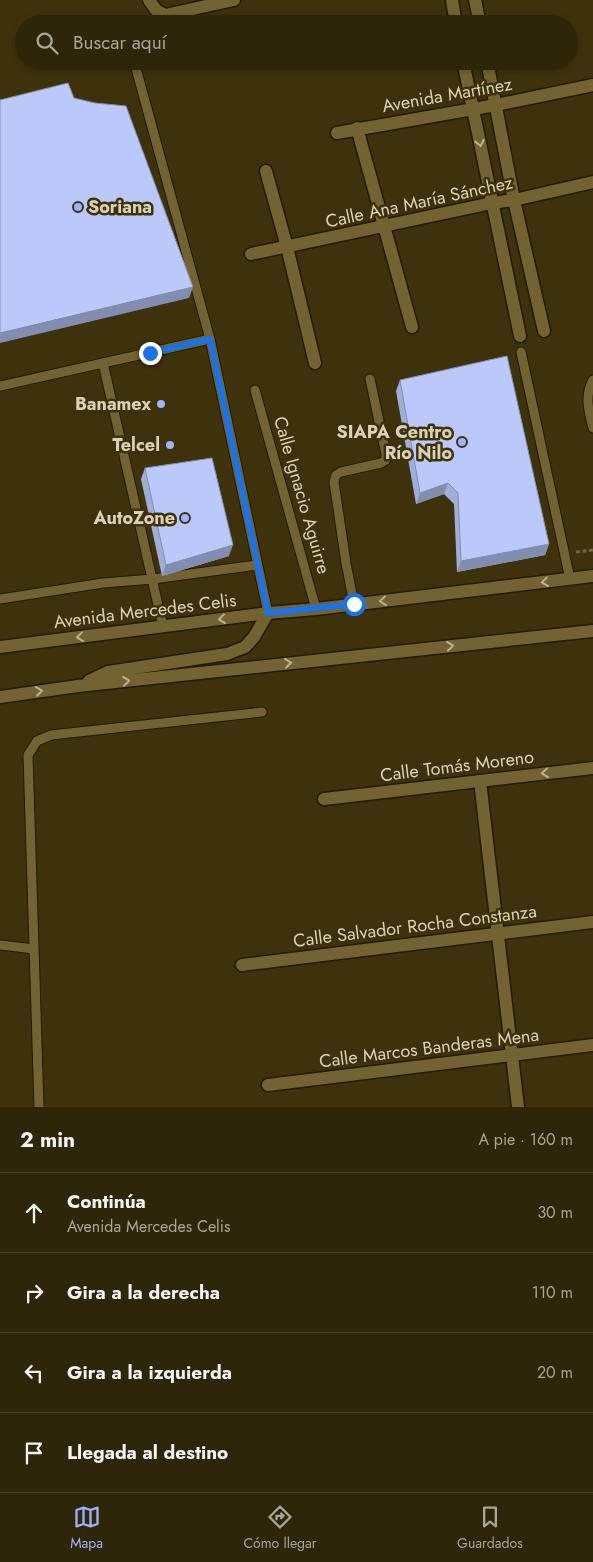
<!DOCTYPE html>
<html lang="es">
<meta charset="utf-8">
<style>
:root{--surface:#2e2609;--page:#362e12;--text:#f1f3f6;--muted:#a7a59c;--line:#49432a;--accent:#9eb3fd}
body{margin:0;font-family:Jost,sans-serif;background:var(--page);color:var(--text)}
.stop{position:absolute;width:15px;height:15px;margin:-11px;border:4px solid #1a73e8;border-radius:50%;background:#fff}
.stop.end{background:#1a73e8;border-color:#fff;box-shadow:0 1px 5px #0008}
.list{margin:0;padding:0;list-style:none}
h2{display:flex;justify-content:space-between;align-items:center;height:65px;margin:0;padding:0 20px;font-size:21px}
h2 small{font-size:16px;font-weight:400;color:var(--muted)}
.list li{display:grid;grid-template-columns:32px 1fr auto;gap:15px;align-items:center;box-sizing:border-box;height:80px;padding:0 20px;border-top:1px solid var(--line)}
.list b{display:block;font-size:19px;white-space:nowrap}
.list p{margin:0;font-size:16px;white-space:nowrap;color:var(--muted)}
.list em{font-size:16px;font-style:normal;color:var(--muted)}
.icon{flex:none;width:28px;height:28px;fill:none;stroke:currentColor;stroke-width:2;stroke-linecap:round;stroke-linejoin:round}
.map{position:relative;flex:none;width:593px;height:1107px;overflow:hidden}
.search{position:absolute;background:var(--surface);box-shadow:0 2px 8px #0003;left:15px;right:15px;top:15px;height:55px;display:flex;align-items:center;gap:12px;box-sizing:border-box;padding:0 18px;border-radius:28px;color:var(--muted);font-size:19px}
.sheet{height:385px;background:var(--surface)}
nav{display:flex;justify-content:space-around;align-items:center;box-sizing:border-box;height:70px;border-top:1px solid var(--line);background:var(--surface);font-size:14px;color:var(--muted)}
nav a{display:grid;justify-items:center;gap:2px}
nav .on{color:var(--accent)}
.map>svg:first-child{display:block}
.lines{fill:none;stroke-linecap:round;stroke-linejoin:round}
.lane-casing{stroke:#221a02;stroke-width:11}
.street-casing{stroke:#221a02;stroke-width:15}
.secondary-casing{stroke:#221a02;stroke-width:15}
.path{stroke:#706644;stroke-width:3;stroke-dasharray:4 2.5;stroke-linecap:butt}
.lane{stroke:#736332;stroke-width:9}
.street{stroke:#736332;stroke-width:12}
.secondary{stroke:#736332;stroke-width:12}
.wall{fill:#a0add7}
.shaded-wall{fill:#828daf}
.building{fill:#bac9fa;stroke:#828daf}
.oneway{stroke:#bbb190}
.route{stroke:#1a73e8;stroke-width:6}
.poi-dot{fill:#9eb3fd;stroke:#3e320c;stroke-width:2}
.labels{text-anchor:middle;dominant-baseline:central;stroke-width:5;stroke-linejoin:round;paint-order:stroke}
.street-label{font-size:18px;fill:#dad2b8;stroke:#3e320c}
.poi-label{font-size:18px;font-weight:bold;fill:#dad2b8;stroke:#3e320c;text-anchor:end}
</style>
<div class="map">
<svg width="593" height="1107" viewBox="0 0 593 1107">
<rect width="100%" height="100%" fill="#3e320c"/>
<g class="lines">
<defs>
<g id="lane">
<polyline points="134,61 210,339"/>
<polyline points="521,352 570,579"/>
<polyline points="103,363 210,339 268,613"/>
<path d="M593,380c-9,16 -4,32 0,48"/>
<polyline points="0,386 103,363 163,627"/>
<polyline points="255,390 316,609"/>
<polyline points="0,599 103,583 153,579 257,565"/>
<polyline points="354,604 346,563 334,482 336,475 341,472 381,463 386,460 386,454 370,379"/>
<polyline points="0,945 34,949"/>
<polyline points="39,1107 28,755 37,741 51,735 262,712"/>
</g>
<g id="street">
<polyline points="149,0 156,10 165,15 234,0"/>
<polyline points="452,0 456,24"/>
<polyline points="475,0 480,24"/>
<polyline points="463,61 520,336"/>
<polyline points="487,61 514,200 544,331"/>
<polyline points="357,128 412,327"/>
<polyline points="337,133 496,105 593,85"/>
<polyline points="266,171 287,247 315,363"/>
<polyline points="251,254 492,203 514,200 593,182"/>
<polyline points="480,781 518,1107"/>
<polyline points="324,799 593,768"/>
<polyline points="242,965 593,922"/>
<polyline points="268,1085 593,1045"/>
</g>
<g id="secondary">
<polyline points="0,647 268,613 316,609 593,576"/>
<polyline points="89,681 108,672 227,654 245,647 254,637 268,613"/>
<polyline points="0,697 78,686 593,631"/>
</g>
</defs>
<use href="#lane" class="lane-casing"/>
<use href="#street" class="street-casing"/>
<use href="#secondary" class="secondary-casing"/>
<polyline class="path" points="576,552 593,550"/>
<use href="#lane" class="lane"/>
<use href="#street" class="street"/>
<use href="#secondary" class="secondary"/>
</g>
<g class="wall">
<polygon points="400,380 549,544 545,555 457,572 454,504 444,494 416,504 396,391"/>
<polygon points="145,468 229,556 162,576 141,479"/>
</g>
<g class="shaded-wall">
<polygon points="193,287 189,298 0,343 0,333"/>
<polygon points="448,483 444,494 416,504 420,493"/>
<polygon points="549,544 545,555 457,572 461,561"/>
<polygon points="233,545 229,556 162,576 166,565"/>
</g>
<g class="building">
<polygon points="68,83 74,98 95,103 126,106 193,287 0,333 0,100"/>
<polygon points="507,356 549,544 461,561 458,493 448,483 420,493 400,380"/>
<polygon points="212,458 233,545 166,565 145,468"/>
</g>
<defs><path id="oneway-chevron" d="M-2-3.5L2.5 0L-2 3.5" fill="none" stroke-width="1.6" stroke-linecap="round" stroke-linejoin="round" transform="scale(1.25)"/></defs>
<g class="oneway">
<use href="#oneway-chevron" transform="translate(480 143) rotate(79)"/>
<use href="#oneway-chevron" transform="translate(545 582) rotate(173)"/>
<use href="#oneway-chevron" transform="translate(383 601) rotate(173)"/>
<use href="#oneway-chevron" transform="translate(222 619) rotate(173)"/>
<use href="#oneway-chevron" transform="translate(80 637) rotate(173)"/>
<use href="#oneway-chevron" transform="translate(450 646) rotate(-6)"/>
<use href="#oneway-chevron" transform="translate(288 663) rotate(-6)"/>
<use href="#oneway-chevron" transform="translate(126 681) rotate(-6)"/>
<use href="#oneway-chevron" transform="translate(39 691) rotate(-8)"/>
<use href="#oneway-chevron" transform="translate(545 773) rotate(173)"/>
</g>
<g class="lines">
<polyline class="route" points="150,353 210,339 268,613 354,604"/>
</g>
<g class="poi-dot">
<circle cx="78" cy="207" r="5"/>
<circle cx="161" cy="404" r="5"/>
<circle cx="462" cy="442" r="5"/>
<circle cx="170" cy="445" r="5"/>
<circle cx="185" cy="518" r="5"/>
</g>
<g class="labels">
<g class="street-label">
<text transform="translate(447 95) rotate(-10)">Avenida Martínez</text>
<text transform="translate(419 202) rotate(-12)">Calle Ana María Sánchez</text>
<text transform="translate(302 495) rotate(74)">Calle Ignacio Aguirre</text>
<text transform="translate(145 611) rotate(-7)">Avenida Mercedes Celis</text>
<text transform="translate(457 766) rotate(-7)">Calle Tomás Moreno</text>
<text transform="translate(415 926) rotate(-7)">Calle Salvador Rocha Constanza</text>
<text transform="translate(429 1048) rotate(-7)">Calle Marcos Banderas Mena</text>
</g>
<g class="poi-label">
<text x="88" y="207" text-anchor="start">Soriana</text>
<text x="151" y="404">Banamex</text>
<text x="452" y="432">SIAPA Centro<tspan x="452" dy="21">Río Nilo</tspan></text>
<text x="160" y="445">Telcel</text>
<text x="175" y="518">AutoZone</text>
</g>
</g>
</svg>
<div class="stop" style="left:354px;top:604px"></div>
<div class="stop end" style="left:150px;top:353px"></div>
<div class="search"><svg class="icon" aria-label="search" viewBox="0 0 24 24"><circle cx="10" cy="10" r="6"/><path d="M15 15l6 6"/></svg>Buscar aquí</div>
</div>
<section class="sheet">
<h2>2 min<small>A pie · 160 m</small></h2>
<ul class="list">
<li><svg class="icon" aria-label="ahead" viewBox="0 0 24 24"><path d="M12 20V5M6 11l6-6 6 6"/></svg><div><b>Continúa</b><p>Avenida Mercedes Celis</p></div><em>30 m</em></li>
<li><svg class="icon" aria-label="right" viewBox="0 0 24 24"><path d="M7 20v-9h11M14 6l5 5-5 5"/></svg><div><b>Gira a la derecha</b></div><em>110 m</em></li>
<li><svg class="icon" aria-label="left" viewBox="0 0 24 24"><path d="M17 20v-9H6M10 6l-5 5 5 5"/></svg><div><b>Gira a la izquierda</b></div><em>20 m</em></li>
<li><svg class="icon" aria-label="arrive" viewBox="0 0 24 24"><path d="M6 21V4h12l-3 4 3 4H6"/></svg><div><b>Llegada al destino</b></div></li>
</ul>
</section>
<nav>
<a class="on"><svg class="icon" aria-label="map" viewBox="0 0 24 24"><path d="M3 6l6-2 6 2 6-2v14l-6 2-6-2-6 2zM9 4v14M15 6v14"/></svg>Mapa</a>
<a><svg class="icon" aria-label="directions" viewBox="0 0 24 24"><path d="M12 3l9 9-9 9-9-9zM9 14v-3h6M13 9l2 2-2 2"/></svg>Cómo llegar</a>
<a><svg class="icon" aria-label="saved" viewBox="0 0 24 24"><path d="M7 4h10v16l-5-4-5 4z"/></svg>Guardados</a>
</nav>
